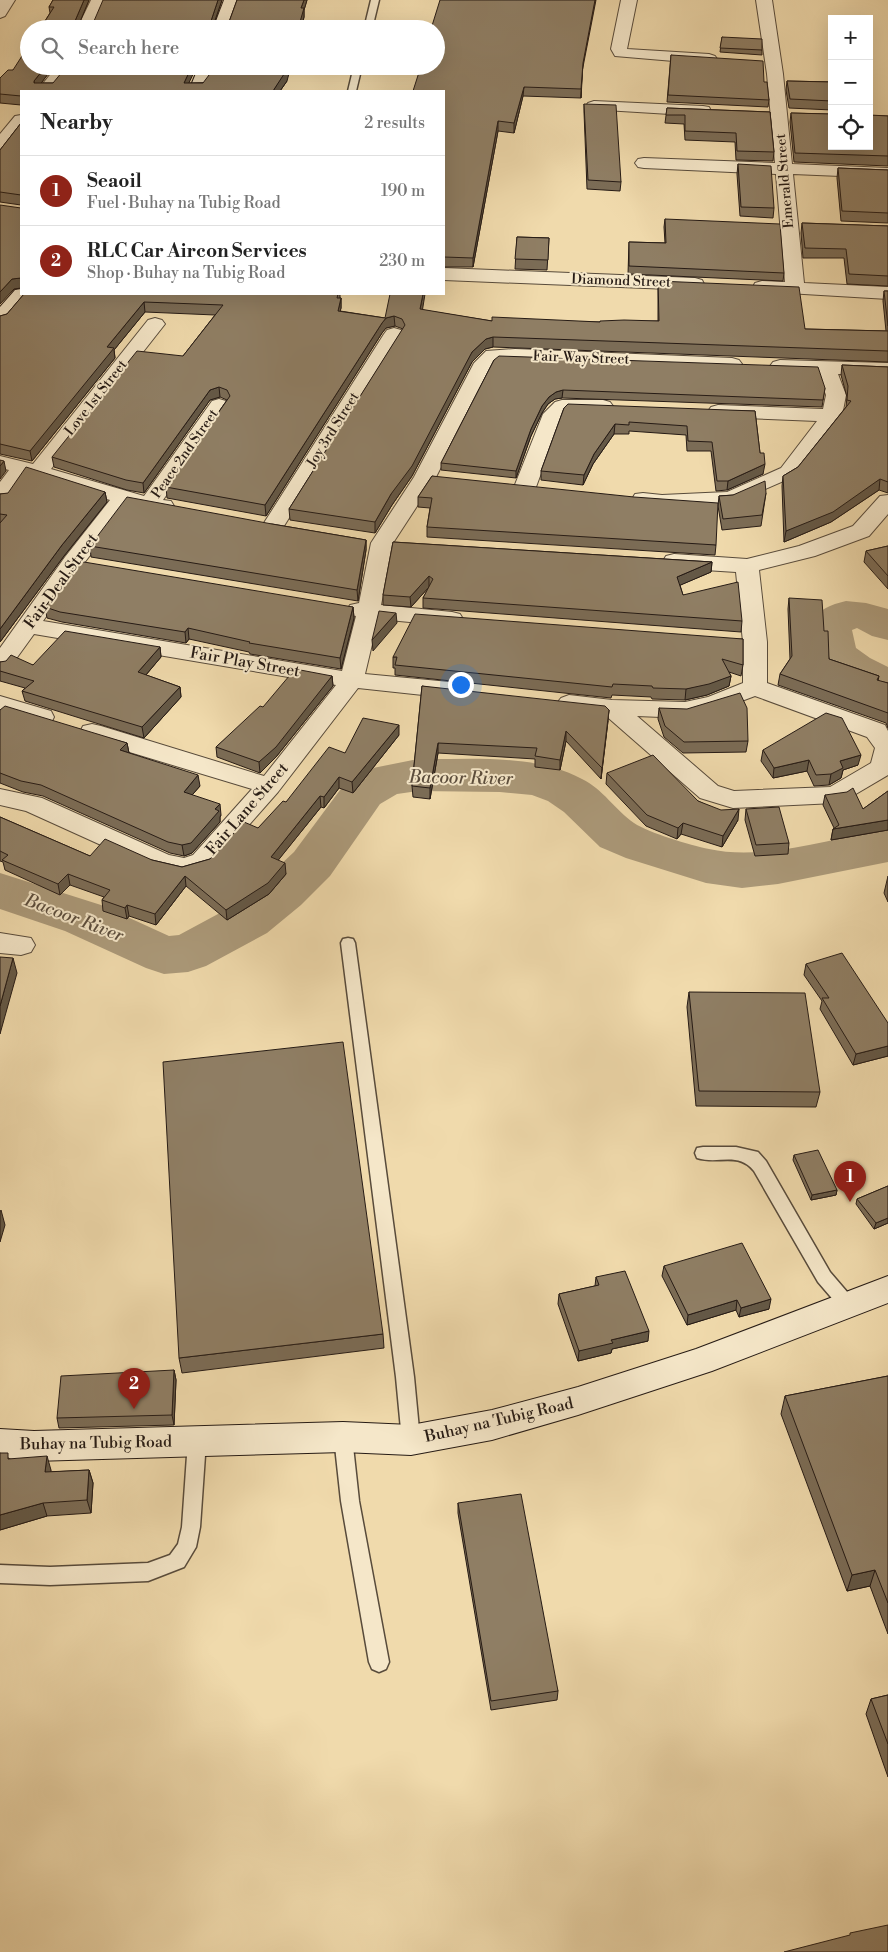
<!DOCTYPE html>
<meta charset="utf-8">
<style>
:root{--surface:#fff;--page:#f2f2f2;--text:#222;--muted:#767676;--line:#e0e0e0;--accent:#8f2418}
body{margin:0;font-family:"Libre Bodoni",serif;background:var(--page);color:var(--text)}
.controls{position:absolute;right:15px;top:15px;display:grid;overflow:hidden;border-radius:0px;box-shadow:0 5px 20px #0002}
.controls button{width:45px;height:45px;display:grid;place-items:center;padding:0;border:0;border-bottom:1px solid var(--line);background:var(--surface);color:var(--text);font:25px sans-serif}
.you{position:absolute;left:460px;top:684px;width:18px;height:18px;margin:-12px;border:4px solid #fff;border-radius:50%;background:#1a73e8;box-shadow:0 0 0 8px #1a73e833}
.badge{display:grid;place-items:center;width:32px;height:32px;border-radius:50%;background:var(--accent);color:#fff;font-size:16px;font-weight:700}
.pin{position:absolute;translate:-50% -41px;filter:drop-shadow(0 1px 2px #0008)}
.pin::after{content:'';position:absolute;top:26px;width:18px;height:15px;background:inherit;clip-path:polygon(0 0,100% 0,50% 100%)}
.list{margin:0;padding:0;list-style:none}
h2{display:flex;justify-content:space-between;align-items:center;height:65px;margin:0;padding:0 20px;font-size:21px}
h2 small{font-size:16px;font-weight:400;color:var(--muted)}
.list li{display:grid;grid-template-columns:32px 1fr auto;gap:15px;align-items:center;box-sizing:border-box;height:70px;padding:0 20px;border-top:1px solid var(--line)}
.list b{display:block;font-size:19px;white-space:nowrap}
.list p{margin:0;font-size:16px;white-space:nowrap;color:var(--muted)}
.list em{font-size:16px;font-style:normal;color:var(--muted)}
.icon{flex:none;width:28px;height:28px;fill:none;stroke:currentColor;stroke-width:2;stroke-linecap:round;stroke-linejoin:round}
.map{position:relative;flex:none;width:888px;height:1952px;overflow:hidden}
.search{position:absolute;background:var(--surface);box-shadow:0 5px 20px #0002;left:20px;top:20px;width:425px;height:55px;display:flex;align-items:center;gap:12px;box-sizing:border-box;padding:0 18px;border-radius:28px;color:var(--muted);font-size:19px}
.panel{position:absolute;background:var(--surface);box-shadow:0 5px 20px #0002;left:20px;top:90px;width:425px;height:205px;border-radius:0px}
.map>svg:first-child{display:block}
.lines{fill:none;stroke-linecap:round;stroke-linejoin:round}
.river{fill:#ab9979;fill-rule:evenodd}
.service-casing{stroke:#584b3b;stroke-width:3}
.minor-casing{stroke:#584b3b;stroke-width:2}
.secondary-casing{stroke:#261b15;stroke-width:2}
.service{fill:#f5e7c9;fill-rule:evenodd}
.minor{fill:#f5e7c9;fill-rule:evenodd}
.secondary{fill:#f5e7c9;fill-rule:evenodd}
.wall{fill:#7b6c56;stroke:#261b15}
.shaded-wall{fill:#645846;stroke:#261b15}
.building{fill:#8f7e64;stroke:#261b15}
.labels{text-anchor:middle;dominant-baseline:central;stroke-width:4;stroke-linejoin:round;paint-order:stroke}
.far-street-label{font-size:14px;fill:#261b15;stroke:#f5e7c9}
.street-label{font-size:16px;fill:#261b15;stroke:#f5e7c9}
.water-label{font-size:18px;font-style:italic;fill:#5b4d3d;stroke:#f5e7c9}
</style>
<div class="map">
<svg width="888" height="1952" viewBox="0 0 888 1952">
<rect width="100%" height="100%" fill="#f0daac"/>
<filter id="stains"><feTurbulence type="fractalNoise" baseFrequency=".004" numOctaves="4"/><feColorMatrix values="0 0 0 0 .2 0 0 0 0 .09 0 0 0 0 .02 0 0 0 .5 -.17"/></filter>
<radialGradient id="worn" r=".72"><stop offset=".6" stop-color="#630" stop-opacity="0"/><stop offset="1" stop-color="#630" stop-opacity=".3"/></radialGradient>
<g class="lines">
<g class="river">
<path d="M846,601l20,2 22,6v31l-16,-4 -15,-8 -5,2 4,18 14,10 18,9v30c-19,-5 -40,-11 -56,-23 -7,-5 -11,-11 -15,-17 -21,-32 -2,-49 29,-56z"/>
<path d="M418,759c53,1 115,-6 164,20 21,10 33,31 52,44 15,10 56,22 75,26 54,12 124,-10 179,-21v34l-110,22 -36,4 -36,-5 -80,-25 -26,-11 -36,-35 -16,-11 -16,-6 -32,-3 -82,-1 -21,3 -17,10 -50,72 -29,29 -34,28 -61,33 -18,6 -24,2 -18,-6 -81,-37 -65,-22v-36l101,32 68,31 10,-1 52,-28 34,-28 29,-27 52,-70 22,-13z"/>
</g>
<defs>
<g id="service">
<polygon points="371,0 379,0 372,29 364,29"/>
<polygon points="354,66 362,66 356,91 348,91"/>
<polygon points="348,938 353,939 355,943 414,1377 420,1440 417,1446 411,1448 405,1446 402,1440 396,1377 341,943 343,939"/>
<path d="M703,1147h33l22,5 8,9 64,111 24,28 3,5 -3,5 -6,2 -6,-2 -24,-28 -64,-111c-17,-20 -35,-6 -57,-13l-2,-5 2,-5z"/>
<polygon points="343,1429 349,1431 352,1437 359,1501 389,1662 386,1669 379,1672 372,1669 369,1662 341,1501 334,1437 337,1431"/>
<polygon points="197,1433 203,1435 206,1441 200,1527 196,1547 184,1567 148,1581 50,1585 0,1583 0,1565 50,1567 148,1563 170,1555 178,1544 182,1527 188,1441 191,1435"/>
</g>
<g id="minor">
<polygon points="0,0 15,0 5,16 0,18"/>
<polygon points="91,0 107,0 93,29 77,29"/>
<polygon points="621,0 637,0 627,49 709,54 715,56 717,59 715,62 709,64 615,56 611,49"/>
<polygon points="756,0 772,0 783,74 792,164 888,168 888,178 793,174 804,283 888,287 888,299 755,291 753,287 755,283 762,281 785,282 776,174 644,168 638,167 635,163 638,159 644,158 775,163 767,74"/>
<polygon points="57,66 74,66 53,91 37,91"/>
<polygon points="594,101 703,106 709,107 711,111 709,115 703,116 588,109 586,106 588,103"/>
<polygon points="21,115 21,130 6,149 0,150 0,134 15,116"/>
<polygon points="444,268 695,278 702,280 704,284 702,288 695,290 444,280"/>
<polygon points="155,318 162,320 165,324 51,469 144,496 212,401 219,399 226,401 229,405 163,500 171,501 174,506 171,511 163,512 129,505 81,567 43,621 342,671 356,616 350,615 347,610 350,605 359,603 371,543 414,477 474,363 486,351 515,349 732,358 739,360 742,364 739,368 732,370 515,361 498,361 492,366 436,477 393,543 381,605 452,612 460,614 463,619 460,624 452,626 378,619 365,674 460,683 468,686 472,691 468,696 460,699 358,688 278,792 211,868 184,876 154,869 26,811 0,805 0,789 42,798 169,855 184,858 193,855 252,789 83,738 80,732 83,726 92,724 101,726 264,776 336,685 34,634 8,670 0,672 0,648 65,557 110,500 27,475 8,502 0,503 0,482 9,470 0,468 0,456 33,464 148,320"/>
<polygon points="394,328 401,330 404,334 284,526 281,531 273,533 265,531 262,526 384,334 387,330"/>
<polygon points="780,360 888,363 888,375 838,374 846,395 842,416 795,476 731,504 662,507 635,504 632,499 635,494 643,493 662,495 727,492 781,468 817,421 718,417 711,415 708,411 711,407 718,405 823,409 826,395 818,373 773,370 770,366 773,362"/>
<polygon points="562,400 603,400 610,402 613,406 610,410 567,412 562,416 536,487 533,492 525,493 517,492 514,487 543,414 555,402"/>
<path d="M888,495v19l-19,22 -54,20 -56,14 8,72v41l118,42 3,6v44l-44,26 -9,2 -102,5 -33,-10 -95,-83 -44,-7 -4,-5 4,-5 8,-3 43,5 73,2 23,-5 35,-14v-41l-7,-70 -62,-4 -8,-2 -3,-5 3,-5 8,-2 73,5 52,-13 54,-20 27,-30zM755,696l112,41 8,11 -4,15 -41,24 -96,4 -16,-5 -81,-70 48,2 38,-10z"/>
<polygon points="0,696 51,711 54,717 51,723 42,725 0,712"/>
<polygon points="0,933 31,938 35,945 31,952 21,955 0,953"/>
</g>
<g id="secondary">
<polygon points="224,0 240,0 229,29 213,29"/>
<polygon points="199,66 215,66 208,84 202,91 186,91 192,83"/>
<polygon points="21,289 21,294 31,294 7,323 0,325 0,307 15,290"/>
<polygon points="888,1276 888,1303 712,1371 578,1415 492,1440 411,1455 343,1452 34,1461 0,1459 0,1429 34,1431 343,1422 411,1425 492,1410 578,1387 696,1349"/>
</g>
</defs>
<use href="#service" class="service-casing"/>
<use href="#minor" class="minor-casing"/>
<use href="#secondary" class="secondary-casing"/>
<use href="#service" class="service"/>
<use href="#minor" class="minor"/>
<use href="#secondary" class="secondary"/>
</g>
<g class="wall">
<polygon points="53,0 89,0 80,21 94,21 222,0 215,21 229,22 237,0 307,0 304,10 304,17 301,29 40,29 50,13 49,7"/>
<polygon points="722,37 762,50 762,55 720,52"/>
<polygon points="671,55 764,82 769,100 768,107 667,102"/>
<polygon points="29,66 54,66 41,83 189,83 287,81 280,91 21,91 21,105 0,103 0,78 13,70"/>
<polygon points="419,66 582,72 581,98 523,96 514,133 498,131 473,267 444,267 444,91 419,74"/>
<polygon points="787,81 832,82 832,110 789,108 786,90"/>
<polygon points="584,104 621,182 620,191 587,189 584,112"/>
<polygon points="667,108 770,112 774,152 773,161 736,160 735,142 685,140 684,124 665,123"/>
<polygon points="791,113 888,116 888,166 794,162 790,122"/>
<polygon points="21,123 21,288 14,289 21,205 0,202 0,150"/>
<polygon points="738,164 774,208 773,218 740,216 737,174"/>
<polygon points="838,168 888,170 888,223 841,221 837,178"/>
<polygon points="665,219 784,273 783,281 628,274 629,242 665,243 664,227"/>
<polygon points="802,223 888,226 888,286 847,284 844,258 803,258 801,233"/>
<polygon points="517,237 549,238 547,270 515,269"/>
<polygon points="658,281 805,329 886,331 883,301 884,291 888,291 888,362 493,347 485,349 472,362 412,476 392,505 375,533 290,520 289,509 403,329 395,326 386,328 382,333 266,516 167,498 166,487 227,400 220,397 210,400 144,493 127,490 54,467 52,457 183,356 215,315 145,312 114,350 115,358 32,461 0,454 0,316 7,314 24,294 340,294 340,298 341,298 341,308 340,311 385,318 422,310 492,321 600,322 658,321"/>
<polygon points="494,360 825,388 822,407 562,398 555,399 548,404 542,413 531,436 516,478 441,470 441,463"/>
<polygon points="842,365 888,367 888,493 879,490 831,522 784,542 782,486 783,476 798,467 846,407 847,397 841,375"/>
<polygon points="564,408 755,411 760,453 763,474 727,490 716,491 711,451 687,451 686,435 629,431 629,434 614,434 593,464 583,485 541,480 541,471"/>
<polygon points="432,476 716,545 715,555 427,537 427,527 430,508 418,507 418,497"/>
<polygon points="105,492 107,502 64,556 0,642 0,494"/>
<polygon points="766,493 761,526 722,530 718,506 719,496"/>
<polygon points="272,524 366,540 366,550 358,601 91,557 90,546"/>
<polygon points="393,542 712,562 711,572 680,585 683,595 742,621 741,632 423,608 423,598 429,587 411,607 383,605 383,595"/>
<polygon points="888,546 888,589 864,562 866,551"/>
<polygon points="789,598 824,631 829,659 879,676 878,681 888,683 888,728 886,723 778,685 780,674 790,659 788,609"/>
<polygon points="45,607 353,607 354,618 341,669 250,654 249,652 189,639 186,643 62,622 47,618"/>
<polygon points="743,639 743,665 741,676 729,672 731,676 729,686 707,695 685,700 652,699 651,697 612,695 611,698 395,675 395,668 393,668 393,657"/>
<polygon points="160,647 161,657 146,675 180,687 181,697 144,738 25,701 22,691 25,688 0,681 0,662 33,665"/>
<polygon points="332,676 333,686 276,757 260,773 217,757 216,747 263,707"/>
<polygon points="422,686 608,721 601,779 566,741 560,770 535,767 535,759 438,753 430,799 413,797 412,786"/>
<polygon points="659,708 748,741 746,752 683,753 664,737 658,719"/>
<polygon points="0,710 127,743 129,753 200,786 192,795 221,815 220,817 220,822 192,853 184,856 170,853 43,796 23,792 0,783"/>
<polygon points="399,735 353,793 339,788 324,808 321,807 278,860 286,874 269,894 227,920 186,886 156,925 129,916 127,919 103,911 102,900 104,897 70,885 60,895 5,870 3,862 0,861 0,817 90,856 152,860 182,867 210,859 258,828 286,802 345,753"/>
<polygon points="763,750 858,765 843,770 841,778 829,785 814,786 807,771 773,778 761,761"/>
<polygon points="607,773 698,801 738,820 722,847 681,834 677,839 646,826 606,784"/>
<polygon points="888,791 888,830 831,840 833,829 834,828 823,805 825,795 863,809"/>
<polygon points="746,809 789,843 788,854 755,856 745,820"/>
<polygon points="888,876 888,902 884,893"/>
<polygon points="806,964 888,1023 888,1056 853,1065 820,1009 822,1001 804,975"/>
<polygon points="689,992 820,1092 816,1107 696,1106 687,1007"/>
<polygon points="794,1155 837,1190 836,1195 811,1200 793,1160"/>
<polygon points="888,1186 888,1223 874,1229 856,1204 857,1199"/>
<polygon points="664,1266 769,1309 739,1317 736,1310 687,1325 662,1276"/>
<polygon points="596,1277 648,1341 612,1349 611,1353 578,1361 558,1304 559,1294 595,1286"/>
<polygon points="383,1334 384,1348 182,1373 179,1358"/>
<polygon points="174,1370 176,1380 174,1425 59,1428 57,1418"/>
<polygon points="888,1376 888,1634 870,1586 847,1591 781,1414 785,1396"/>
<polygon points="0,1453 10,1459 51,1470 50,1472 89,1470 93,1483 91,1513 47,1516 0,1530"/>
<polygon points="458,1503 558,1691 557,1700 491,1710 458,1513"/>
<polygon points="888,1695 888,1777 866,1714 871,1699"/>
</g>
<g class="shaded-wall">
<polygon points="84,0 89,0 77,29 75,21"/>
<polygon points="218,0 222,0 212,29 211,21"/>
<polygon points="304,0 307,0 304,10 304,17 301,29 298,29 301,8"/>
<polygon points="595,0 596,0 582,72 581,98 583,63"/>
<polygon points="46,66 54,66 36,90 34,81"/>
<polygon points="192,66 197,66 185,91 184,83"/>
<polygon points="288,66 291,66 287,81 280,91 273,91"/>
<polygon points="524,87 523,96 514,133 514,123"/>
<polygon points="498,121 498,131 473,267 473,258"/>
<polygon points="21,278 21,288 14,289 0,304 0,292 12,279"/>
<polygon points="423,294 425,294 421,319 420,309"/>
<polygon points="341,298 341,308 338,321 338,311"/>
<polygon points="144,302 145,312 114,350 115,358 32,461 30,451 107,347"/>
<polygon points="394,316 395,326 386,328 382,333 266,516 265,505 382,323 386,318"/>
<polygon points="493,337 493,347 485,349 472,362 412,476 392,505 375,533 375,522 472,352 486,339"/>
<polygon points="219,387 220,397 210,400 144,493 143,483 210,390"/>
<polygon points="563,390 562,398 555,399 548,404 542,413 531,436 516,478 516,471 531,429 542,406 549,397 556,392"/>
<polygon points="615,424 614,434 593,464 583,485 584,475 594,454"/>
<polygon points="4,461 6,471 0,479 0,466"/>
<polygon points="765,464 763,474 727,490 728,481"/>
<polygon points="880,479 879,490 831,522 784,542 786,531"/>
<polygon points="105,492 107,502 64,556 0,642 0,629 62,545"/>
<polygon points="366,540 366,550 358,601 357,590"/>
<polygon points="712,562 711,572 676,587 677,577"/>
<polygon points="429,576 429,587 411,607 410,597"/>
<polygon points="353,607 354,618 341,669 340,658"/>
<polygon points="396,613 397,623 373,651 372,640"/>
<polygon points="188,628 189,639 186,643 185,632"/>
<polygon points="160,647 161,657 139,683 138,672"/>
<polygon points="332,676 333,686 276,757 260,773 259,762"/>
<polygon points="731,676 729,686 707,695 685,700 686,689"/>
<polygon points="180,687 181,697 144,738 142,727"/>
<polygon points="609,710 608,721 601,779 602,768"/>
<polygon points="399,725 399,735 353,793 352,782"/>
<polygon points="566,731 566,741 560,770 560,760"/>
<polygon points="127,743 129,753 120,750"/>
<polygon points="438,743 438,753 430,799 430,788"/>
<polygon points="861,755 858,765 843,770 841,778 829,785 831,774 840,761"/>
<polygon points="809,760 807,771 773,778 774,768"/>
<polygon points="198,775 200,786 186,802 184,792"/>
<polygon points="339,777 339,788 324,808 324,797"/>
<polygon points="320,796 321,807 272,868 271,857"/>
<polygon points="220,804 221,815 220,817 220,822 192,853 184,856 182,845"/>
<polygon points="739,809 738,820 722,847 723,836"/>
<polygon points="888,820 888,830 831,840 833,829"/>
<polygon points="683,823 681,834 677,839 678,828"/>
<polygon points="285,863 286,874 269,894 227,920 226,910"/>
<polygon points="68,874 70,885 60,895 58,884"/>
<polygon points="185,876 186,886 156,925 155,914"/>
<polygon points="127,905 129,916 127,919 125,908"/>
<polygon points="13,958 17,973 0,1034 0,1006"/>
<polygon points="888,1046 888,1056 853,1065 856,1054"/>
<polygon points="837,1190 836,1195 811,1200 812,1195"/>
<polygon points="1,1210 5,1225 0,1242 0,1212"/>
<polygon points="888,1218 888,1223 874,1229 876,1223"/>
<polygon points="771,1299 769,1309 739,1317 741,1308"/>
<polygon points="737,1300 736,1310 687,1325 688,1315"/>
<polygon points="649,1331 648,1341 612,1349 611,1353 578,1361 579,1351 611,1340"/>
<polygon points="174,1370 176,1380 174,1425 172,1415"/>
<polygon points="47,1456 51,1470 49,1486 45,1472"/>
<polygon points="89,1470 93,1483 91,1513 87,1500"/>
<polygon points="43,1503 47,1516 0,1530 0,1515"/>
<polygon points="875,1570 870,1586 847,1591 852,1575"/>
</g>
<g class="building">
<polygon points="53,0 84,0 75,21 94,21 103,0 218,0 211,21 229,22 237,0 304,0 301,8 304,8 298,29 40,29 54,7 49,7"/>
<polygon points="440,0 595,0 583,63 581,89 524,87 514,123 498,121 473,258 444,257 444,91 413,91 421,66 419,66 436,66 436,29 431,29"/>
<polygon points="722,37 762,39 762,50 720,48"/>
<polygon points="29,45 29,66 46,66 34,81 34,83 53,83 67,66 192,66 184,83 203,83 209,75 213,66 288,66 286,71 273,91 21,91 21,96 0,94 0,78 8,70 13,70"/>
<polygon points="671,55 763,61 764,82 767,82 769,100 668,95"/>
<polygon points="787,81 832,82 832,101 790,99"/>
<polygon points="584,104 616,105 621,182 588,180"/>
<polygon points="667,108 770,112 774,152 737,151 736,133 685,131 685,115 666,115"/>
<polygon points="791,113 832,114 832,146 869,146 869,114 870,115 888,116 888,156 795,153"/>
<polygon points="21,123 21,282 21,278 12,279 0,292 0,205 21,208 21,195 0,192 0,150"/>
<polygon points="738,164 771,166 774,208 741,207"/>
<polygon points="838,168 888,170 888,213 842,211"/>
<polygon points="665,219 780,224 784,273 629,266 629,242 666,243"/>
<polygon points="802,223 888,226 888,276 849,274 846,249 805,248"/>
<polygon points="517,237 549,238 548,260 515,259"/>
<polygon points="658,281 799,287 805,329 888,331 888,351 493,337 486,339 472,352 412,466 391,494 375,522 289,509 405,325 402,319 394,316 386,318 382,323 265,505 166,487 230,396 227,390 219,387 210,390 143,483 126,480 52,457 137,351 183,356 223,305 144,302 107,347 114,348 30,451 0,444 0,316 7,314 24,294 338,294 337,298 341,298 338,311 385,318 390,294 423,294 420,309 492,321 492,317 600,322 600,321 624,320 659,321"/>
<polygon points="884,291 888,291 888,326"/>
<polygon points="499,356 818,367 825,388 823,400 563,390 556,392 549,397 542,406 531,429 516,471 441,463 494,360"/>
<polygon points="842,365 888,367 888,482 880,479 833,512 786,531 783,476 798,467 851,401 847,400 848,386"/>
<polygon points="568,404 755,411 760,453 764,453 765,464 728,481 717,481 712,442 688,441 687,426 629,422 629,425 615,424 594,454 584,475 541,471 564,408"/>
<polygon points="0,460 4,461 0,466"/>
<polygon points="26,467 105,492 62,545 0,629 0,523 7,515 0,514 0,494 8,493"/>
<polygon points="432,476 634,497 718,503 716,545 427,527 432,498 418,497"/>
<polygon points="765,481 766,493 762,515 723,519 719,496 733,495"/>
<polygon points="127,497 272,524 366,540 357,590 90,546"/>
<polygon points="393,542 712,562 677,577 683,595 738,582 742,621 423,598 433,579 429,576 410,597 383,595"/>
<polygon points="888,546 888,576 866,551"/>
<polygon points="78,561 353,607 340,658 249,643 250,642 188,628 185,632 60,612 45,607"/>
<polygon points="789,598 822,600 824,631 828,631 829,659 879,676 877,680 888,683 888,713 780,674 792,656"/>
<polygon points="379,611 396,613 372,640"/>
<polygon points="415,614 743,639 743,665 722,659 731,676 709,684 686,689 653,688 652,686 613,684 612,687 395,665 397,657 393,657"/>
<polygon points="65,631 160,647 138,672 180,687 142,727 22,691 34,681 0,671 0,662 6,661 11,655 33,665"/>
<polygon points="295,669 332,676 276,747 259,762 216,747 260,706 263,707"/>
<polygon points="422,686 605,706 609,710 602,768 566,731 560,760 535,756 537,748 438,743 430,788 412,786"/>
<polygon points="740,693 747,708 748,741 684,742 665,726 659,708 687,709"/>
<polygon points="5,706 127,743 120,750 198,775 184,792 220,804 215,809 219,811 191,843 182,845 168,842 41,785 21,781 0,773 0,710"/>
<polygon points="826,713 842,718 861,755 840,761 843,768 831,774 816,775 809,760 774,768 763,750"/>
<polygon points="363,718 399,725 352,782 339,777 324,797 320,796 271,857 285,863 268,883 226,910 185,876 155,914 127,905 125,908 102,900 110,890 68,874 58,884 2,860 8,855 0,851 0,817 90,856 105,839 152,860 182,867 210,859 244,822 258,828 283,801 286,802 329,747 345,753"/>
<polygon points="653,755 698,801 721,810 739,809 723,836 683,823 678,828 647,815 607,773"/>
<polygon points="853,788 863,809 888,791 888,820 833,829 839,825 825,795 847,792"/>
<polygon points="779,807 789,843 756,845 746,809"/>
<polygon points="842,953 888,1023 888,1046 856,1054 822,998 829,998 806,964"/>
<polygon points="0,957 13,958 0,1006"/>
<polygon points="689,992 805,993 820,1092 699,1091"/>
<polygon points="343,1042 383,1334 179,1358 163,1062"/>
<polygon points="818,1150 837,1190 812,1195 794,1155"/>
<polygon points="888,1186 888,1218 876,1223 857,1199"/>
<polygon points="742,1243 771,1299 741,1308 737,1300 688,1315 664,1266"/>
<polygon points="625,1271 649,1331 611,1340 613,1343 579,1351 559,1294 599,1285 596,1277"/>
<polygon points="174,1370 172,1415 57,1418 61,1376"/>
<polygon points="888,1376 888,1603 875,1570 852,1575 785,1396"/>
<polygon points="0,1453 8,1453 8,1459 47,1456 45,1472 89,1470 87,1500 43,1503 0,1515"/>
<polygon points="521,1494 558,1691 491,1701 458,1503"/>
<polygon points="888,1695 888,1744 871,1699"/>
<polygon points="888,1925 888,1952 784,1952 850,1935 850,1933"/>
</g>
<g class="labels">
<g class="far-street-label">
<text transform="translate(785 181) rotate(-95)">Emerald Street</text>
<text transform="translate(621 281) rotate(2)">Diamond Street</text>
<text transform="translate(581 358) rotate(2)">Fair-Way Street</text>
<text transform="translate(96 398) rotate(-52)">Love 1st Street</text>
<text transform="translate(333 430) rotate(-58)">Joy 3rd Street</text>
<text transform="translate(185 454) rotate(-55)">Peace 2nd Street</text>
</g>
<g class="street-label">
<text transform="translate(61 581) rotate(-54)">Fair Deal Street</text>
<text transform="translate(245 662) rotate(10)">Fair Play Street</text>
<text transform="translate(247 809) rotate(-49)">Fair Lane Street</text>
<text transform="translate(499 1420) rotate(-13)">Buhay na Tubig Road</text>
<text transform="translate(96 1443) rotate(-1)">Buhay na Tubig Road</text>
</g>
<g class="water-label">
<text transform="translate(461 778) rotate(1)">Bacoor River</text>
<text transform="translate(74 918) rotate(21)">Bacoor River</text>
</g>
</g>
<rect width="100%" height="100%" filter="url(#stains)"/>
<rect width="100%" height="100%" fill="url(#worn)"/>
</svg>
<div class="controls">
<button>+</button>
<button>−</button>
<button><svg class="icon" aria-label="locate" viewBox="0 0 24 24"><circle cx="12" cy="12" r="6"/><path d="M12 2v4M12 18v4M2 12h4M18 12h4"/></svg></button>
</div>
<div class="you"></div>
<div class="pin badge" style="left:850px;top:1202px">1</div>
<div class="pin badge" style="left:134px;top:1409px">2</div>
<div class="search"><svg class="icon" aria-label="search" viewBox="0 0 24 24"><circle cx="10" cy="10" r="6"/><path d="M15 15l6 6"/></svg>Search here</div>
<section class="panel">
<h2>Nearby<small>2 results</small></h2>
<ul class="list">
<li><span class="badge">1</span><div><b>Seaoil</b><p>Fuel · Buhay na Tubig Road</p></div><em>190 m</em></li>
<li><span class="badge">2</span><div><b>RLC Car Aircon Services</b><p>Shop · Buhay na Tubig Road</p></div><em>230 m</em></li>
</ul>
</section>
</div>
